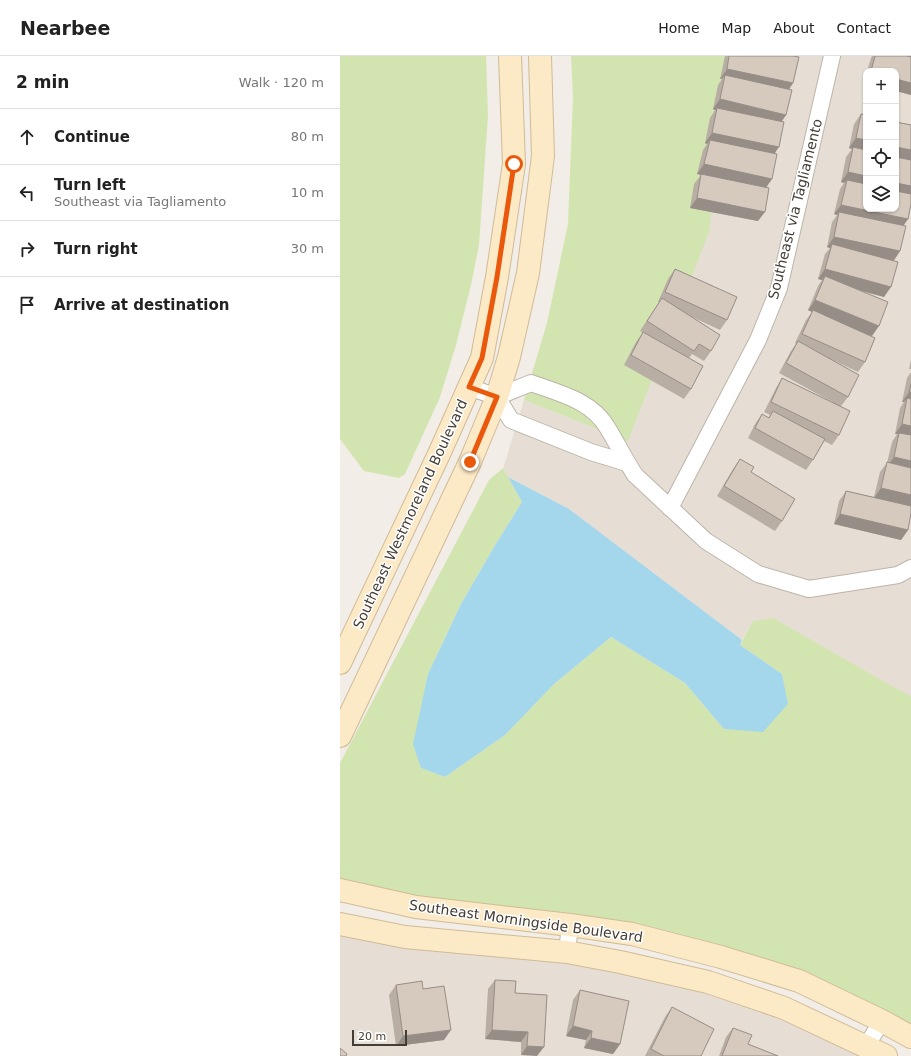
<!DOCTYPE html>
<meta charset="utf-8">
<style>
:root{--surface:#fff;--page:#f6f6f6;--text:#222;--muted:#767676;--line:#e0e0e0}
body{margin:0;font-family:"DejaVu Sans",sans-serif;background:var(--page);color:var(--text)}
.controls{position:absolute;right:12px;top:12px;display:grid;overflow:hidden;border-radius:8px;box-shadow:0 1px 3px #0004}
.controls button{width:36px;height:36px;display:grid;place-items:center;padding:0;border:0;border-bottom:1px solid var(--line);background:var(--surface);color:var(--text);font:20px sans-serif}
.scale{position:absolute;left:12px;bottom:10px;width:55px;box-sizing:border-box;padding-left:4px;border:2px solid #443d35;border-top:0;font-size:11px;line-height:14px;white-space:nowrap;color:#443d35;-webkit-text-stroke:3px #fff;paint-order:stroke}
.stop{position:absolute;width:12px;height:12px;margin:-9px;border:3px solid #ea580c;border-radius:50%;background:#fff}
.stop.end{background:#ea580c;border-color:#fff;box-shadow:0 1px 4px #0008}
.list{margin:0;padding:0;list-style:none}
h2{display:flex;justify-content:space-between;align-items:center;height:52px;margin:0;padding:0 16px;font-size:17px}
h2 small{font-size:13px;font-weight:400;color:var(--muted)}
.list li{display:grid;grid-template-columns:26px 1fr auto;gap:12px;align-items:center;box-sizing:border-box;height:56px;padding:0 16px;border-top:1px solid var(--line)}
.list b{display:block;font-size:15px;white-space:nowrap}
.list p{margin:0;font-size:13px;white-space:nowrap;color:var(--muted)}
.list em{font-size:13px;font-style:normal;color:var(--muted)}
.icon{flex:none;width:22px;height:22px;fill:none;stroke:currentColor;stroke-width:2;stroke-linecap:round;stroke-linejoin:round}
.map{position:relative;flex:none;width:571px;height:1000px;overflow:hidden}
header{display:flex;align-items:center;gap:24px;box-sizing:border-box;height:56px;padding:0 20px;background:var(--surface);border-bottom:1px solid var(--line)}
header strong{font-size:19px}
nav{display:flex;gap:22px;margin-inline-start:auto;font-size:14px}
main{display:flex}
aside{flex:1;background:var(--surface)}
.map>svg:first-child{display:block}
.residential{fill:#e6ded4;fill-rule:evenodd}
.green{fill:#d2e5b0}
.water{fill:#a4d6ec}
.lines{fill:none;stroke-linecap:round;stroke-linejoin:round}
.street-casing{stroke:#bdb4a9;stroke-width:18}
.secondary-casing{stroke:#d0bb97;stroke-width:24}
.street{stroke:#fff;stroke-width:16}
.secondary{stroke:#fce9c6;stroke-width:22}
.wall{fill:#b8aea4}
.shaded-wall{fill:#968d86}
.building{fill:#d6cabf;stroke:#968d86}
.route{stroke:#ea580c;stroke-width:5}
.labels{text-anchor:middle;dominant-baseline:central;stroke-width:3;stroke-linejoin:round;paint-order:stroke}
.street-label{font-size:14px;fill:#443d35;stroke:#fff}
</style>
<header>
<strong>Nearbee</strong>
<nav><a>Home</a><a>Map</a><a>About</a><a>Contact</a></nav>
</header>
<main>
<aside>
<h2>2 min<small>Walk · 120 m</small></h2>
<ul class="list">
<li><svg class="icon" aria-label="ahead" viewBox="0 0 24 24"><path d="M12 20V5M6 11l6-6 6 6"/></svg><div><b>Continue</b></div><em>80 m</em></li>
<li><svg class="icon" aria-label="left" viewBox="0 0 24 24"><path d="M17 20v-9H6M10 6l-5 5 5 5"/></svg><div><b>Turn left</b><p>Southeast via Tagliamento</p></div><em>10 m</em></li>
<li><svg class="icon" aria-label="right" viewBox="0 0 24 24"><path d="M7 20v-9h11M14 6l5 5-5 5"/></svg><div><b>Turn right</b></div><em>30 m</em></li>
<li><svg class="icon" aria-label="arrive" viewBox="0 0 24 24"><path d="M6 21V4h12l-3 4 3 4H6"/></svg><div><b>Arrive at destination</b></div></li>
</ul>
</aside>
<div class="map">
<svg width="571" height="1000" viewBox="0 0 571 1000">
<rect width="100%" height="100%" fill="#f2ede6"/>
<g class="residential">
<path d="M388,0h183v640l-158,-75 -11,19 -173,-131 -61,-32 -5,-8 21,-69 104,40zM526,15h30v138h-30z"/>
<polygon points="0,878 225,906 277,915 364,936 439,961 523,1000 0,1000"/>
</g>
<g class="green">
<polygon points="0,0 146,0 148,60 139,189 131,229 116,289 100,341 65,418 59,422 24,415 0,383"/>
<polygon points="231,0 388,0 369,176 288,385 184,344 207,267 228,168 233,41"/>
<polygon points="163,412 182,446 154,491 121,548 88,618 81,712 105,721 165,679 214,628 271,581 345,627 384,673 442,618 400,589 413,565 433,562 550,629 571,640 571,969 241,860 241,859 231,859 79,841 0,824 0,707 149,424"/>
</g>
<polygon class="water" points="168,421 229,453 402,584 400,589 442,618 448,648 423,676 384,673 345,627 271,581 214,628 165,679 105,721 81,712 73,688 88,618 121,548 154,491 182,446"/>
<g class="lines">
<defs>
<g id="street">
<polyline points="129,331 157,341 171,364 251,396 287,407"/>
<path d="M157,341l34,-14c27,10 60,17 76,44 10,16 18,33 28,48l71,66 52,33 51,15 89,-14 13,-7"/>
<polyline points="330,452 418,284 439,232 492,0"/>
<polyline points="227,896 230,869"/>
<polyline points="526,990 542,965"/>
</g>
<g id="secondary">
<polyline points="0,607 99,398 142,302 157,221 174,108 170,0"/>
<polyline points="0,680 130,406 157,341 169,301 188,217 203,100 200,0"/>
<polyline points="0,834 76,851 230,869 292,878 381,901 459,925 542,965 571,981"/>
<polyline points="0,868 65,881 227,896 280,906 368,926 444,952 546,1000"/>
</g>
</defs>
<use href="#street" class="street-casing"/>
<use href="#secondary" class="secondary-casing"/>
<use href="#street" class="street"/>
<use href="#secondary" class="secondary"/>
</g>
<g class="wall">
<polygon points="385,0 457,0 453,27 449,34 446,59 442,65 435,98 432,123 426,131 418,165 350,152 354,128 361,119 357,118 363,94 367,88 365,87 370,62 375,54 373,53 378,29 382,23 380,23"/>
<polygon points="532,0 571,0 571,39 556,35 556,15 527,15 531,2"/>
<polygon points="521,58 571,69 571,137 568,163 563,170 560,195 554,205 544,241 521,235 532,280 517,274 525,306 518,316 495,305 508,341 501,350 499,379 492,389 484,385 473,404 466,414 408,382 415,368 422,358 428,362 430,359 424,356 436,332 442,322 496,348 439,317 451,295 456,288 455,287 466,264 472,256 468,254 478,230 482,224 478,223 485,198 490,192 487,191 492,166 497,159 494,158 500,133 504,127 501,126 506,101 512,93 509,92 514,68"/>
<polygon points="335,213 387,264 380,274 352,261 371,295 364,305 352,298 349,302 351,333 344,343 284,309 296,286 303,277 300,275 319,246 318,246 328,223"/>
<polygon points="571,304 571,313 569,313"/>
<polygon points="571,316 571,457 568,474 561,484 494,468 499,445 506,435 534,441 540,416 547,407 552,386 557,378 555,378 560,352 564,346 562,346 567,322"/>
<polygon points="400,403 411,416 442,465 435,475 377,440 393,413"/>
<polygon points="155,924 175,937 204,991 181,999 181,986 145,983 148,933"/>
<polygon points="56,929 83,933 104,984 56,990 49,939"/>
<polygon points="240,934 280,988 273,998 244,992 246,984 226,980 233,944"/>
<polygon points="332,951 361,1000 305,1000 325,961"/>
<polygon points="393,972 408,988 438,1000 379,1000 386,981"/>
</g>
<g class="shaded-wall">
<polygon points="387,13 453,27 446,37 385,19 382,23 380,23"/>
<polygon points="556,23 571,27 571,39 556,35"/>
<polygon points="380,43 446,59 439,69 377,52 375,54 373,53"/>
<polygon points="372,77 439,91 432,101 370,84 367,88 365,87"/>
<polygon points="516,82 526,84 526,96 513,91 512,93 509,92"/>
<polygon points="556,91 571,94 571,105 556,102"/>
<polygon points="364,108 432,123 425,133 357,118"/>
<polygon points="508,116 526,120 526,131 507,124 504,127 501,126"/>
<polygon points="556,127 571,130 571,137 569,141 556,138"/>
<polygon points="357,142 425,156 418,165 350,152"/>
<polygon points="501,149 568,163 561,173 499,156 497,159 494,158"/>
<polygon points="494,181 560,195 553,205 492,188 490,192 487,191"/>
<polygon points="485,213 551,231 544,241 483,224 485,220 482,224 478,223"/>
<polygon points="475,244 539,270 532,280 472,256 473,254 472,256 468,254"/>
<polygon points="569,336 571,336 571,348 567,342 564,346 562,346"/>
<polygon points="562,368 571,370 571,381 559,377 557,378 555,378"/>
<polygon points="554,401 571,405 571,416 547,411"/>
<polygon points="541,432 571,439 571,450 534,442"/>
<polygon points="500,458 568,474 561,484 494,468"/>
<polygon points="233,970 252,975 246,984 226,980"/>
<polygon points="111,974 104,984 56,990 63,980"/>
<polygon points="152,974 188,976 181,986 145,983"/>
<polygon points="251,982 280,988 273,998 244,992"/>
<polygon points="187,990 204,991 197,1000 181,999"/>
</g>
<g class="building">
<polygon points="389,0 453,0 459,1 453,27 387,13"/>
<polygon points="535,0 567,0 571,1 571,27 556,23 556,15 531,15"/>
<polygon points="385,19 452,34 446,59 380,43"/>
<polygon points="377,52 444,66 439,91 372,77"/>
<polygon points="521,58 526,59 526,84 516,82"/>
<polygon points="556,66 571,69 571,94 556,91"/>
<polygon points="370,84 437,98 432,123 364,108"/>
<polygon points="513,91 526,94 526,120 508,116"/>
<polygon points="556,101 571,104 571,130 556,127"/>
<polygon points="361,118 429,132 425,156 357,142"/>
<polygon points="507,124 526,128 526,153 556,153 556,135 571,138 571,148 568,163 501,149"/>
<polygon points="499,156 566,170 560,195 494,181"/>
<polygon points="492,188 558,206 551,231 485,213"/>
<polygon points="335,213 397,241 387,264 325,236"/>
<polygon points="485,220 548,246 539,270 475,244"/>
<polygon points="322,242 380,279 371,295 359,288 354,295 307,265"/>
<polygon points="473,254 535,282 525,306 462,278"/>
<polygon points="303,276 363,310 351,333 291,299"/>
<polygon points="458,285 519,319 508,341 446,307"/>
<polygon points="442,322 510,355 499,379 431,346"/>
<polygon points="571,328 571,336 569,336"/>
<polygon points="567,342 571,343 571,370 562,368"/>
<polygon points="433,355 485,383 473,404 415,372 422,358 429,362"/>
<polygon points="559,377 571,379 571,405 554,401"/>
<polygon points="400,403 414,411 411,416 455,443 442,465 384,430"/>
<polygon points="547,406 571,412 571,439 541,432"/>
<polygon points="506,435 571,450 571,457 568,474 500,458"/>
<polygon points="155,924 176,925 175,937 207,939 204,991 187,990 188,976 152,974"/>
<polygon points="82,925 83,933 104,930 111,974 63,980 56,929"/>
<polygon points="240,934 289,945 280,988 251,982 252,975 233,970"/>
<polygon points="332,951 374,973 361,1000 324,1000 311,993"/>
<polygon points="393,972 412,979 408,988 438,1000 382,1000"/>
<polygon points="0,992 7,998 6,1000 0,1000"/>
</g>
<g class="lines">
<polyline class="route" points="130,406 157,341 129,331 142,302 157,221 174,108"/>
</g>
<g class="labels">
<g class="street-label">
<text transform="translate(455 153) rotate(-76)">Southeast via Tagliamento</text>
<text transform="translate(70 458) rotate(-65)">Southeast Westmoreland Boulevard</text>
<text transform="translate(186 865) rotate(8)">Southeast Morningside Boulevard</text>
</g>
</g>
</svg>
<div class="controls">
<button>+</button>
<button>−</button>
<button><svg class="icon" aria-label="locate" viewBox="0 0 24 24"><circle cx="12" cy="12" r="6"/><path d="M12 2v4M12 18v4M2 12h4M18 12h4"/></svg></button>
<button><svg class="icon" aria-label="layers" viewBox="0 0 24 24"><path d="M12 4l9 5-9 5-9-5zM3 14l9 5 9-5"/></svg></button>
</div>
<div class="scale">20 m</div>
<div class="stop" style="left:174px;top:108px"></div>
<div class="stop end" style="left:130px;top:406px"></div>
</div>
</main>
